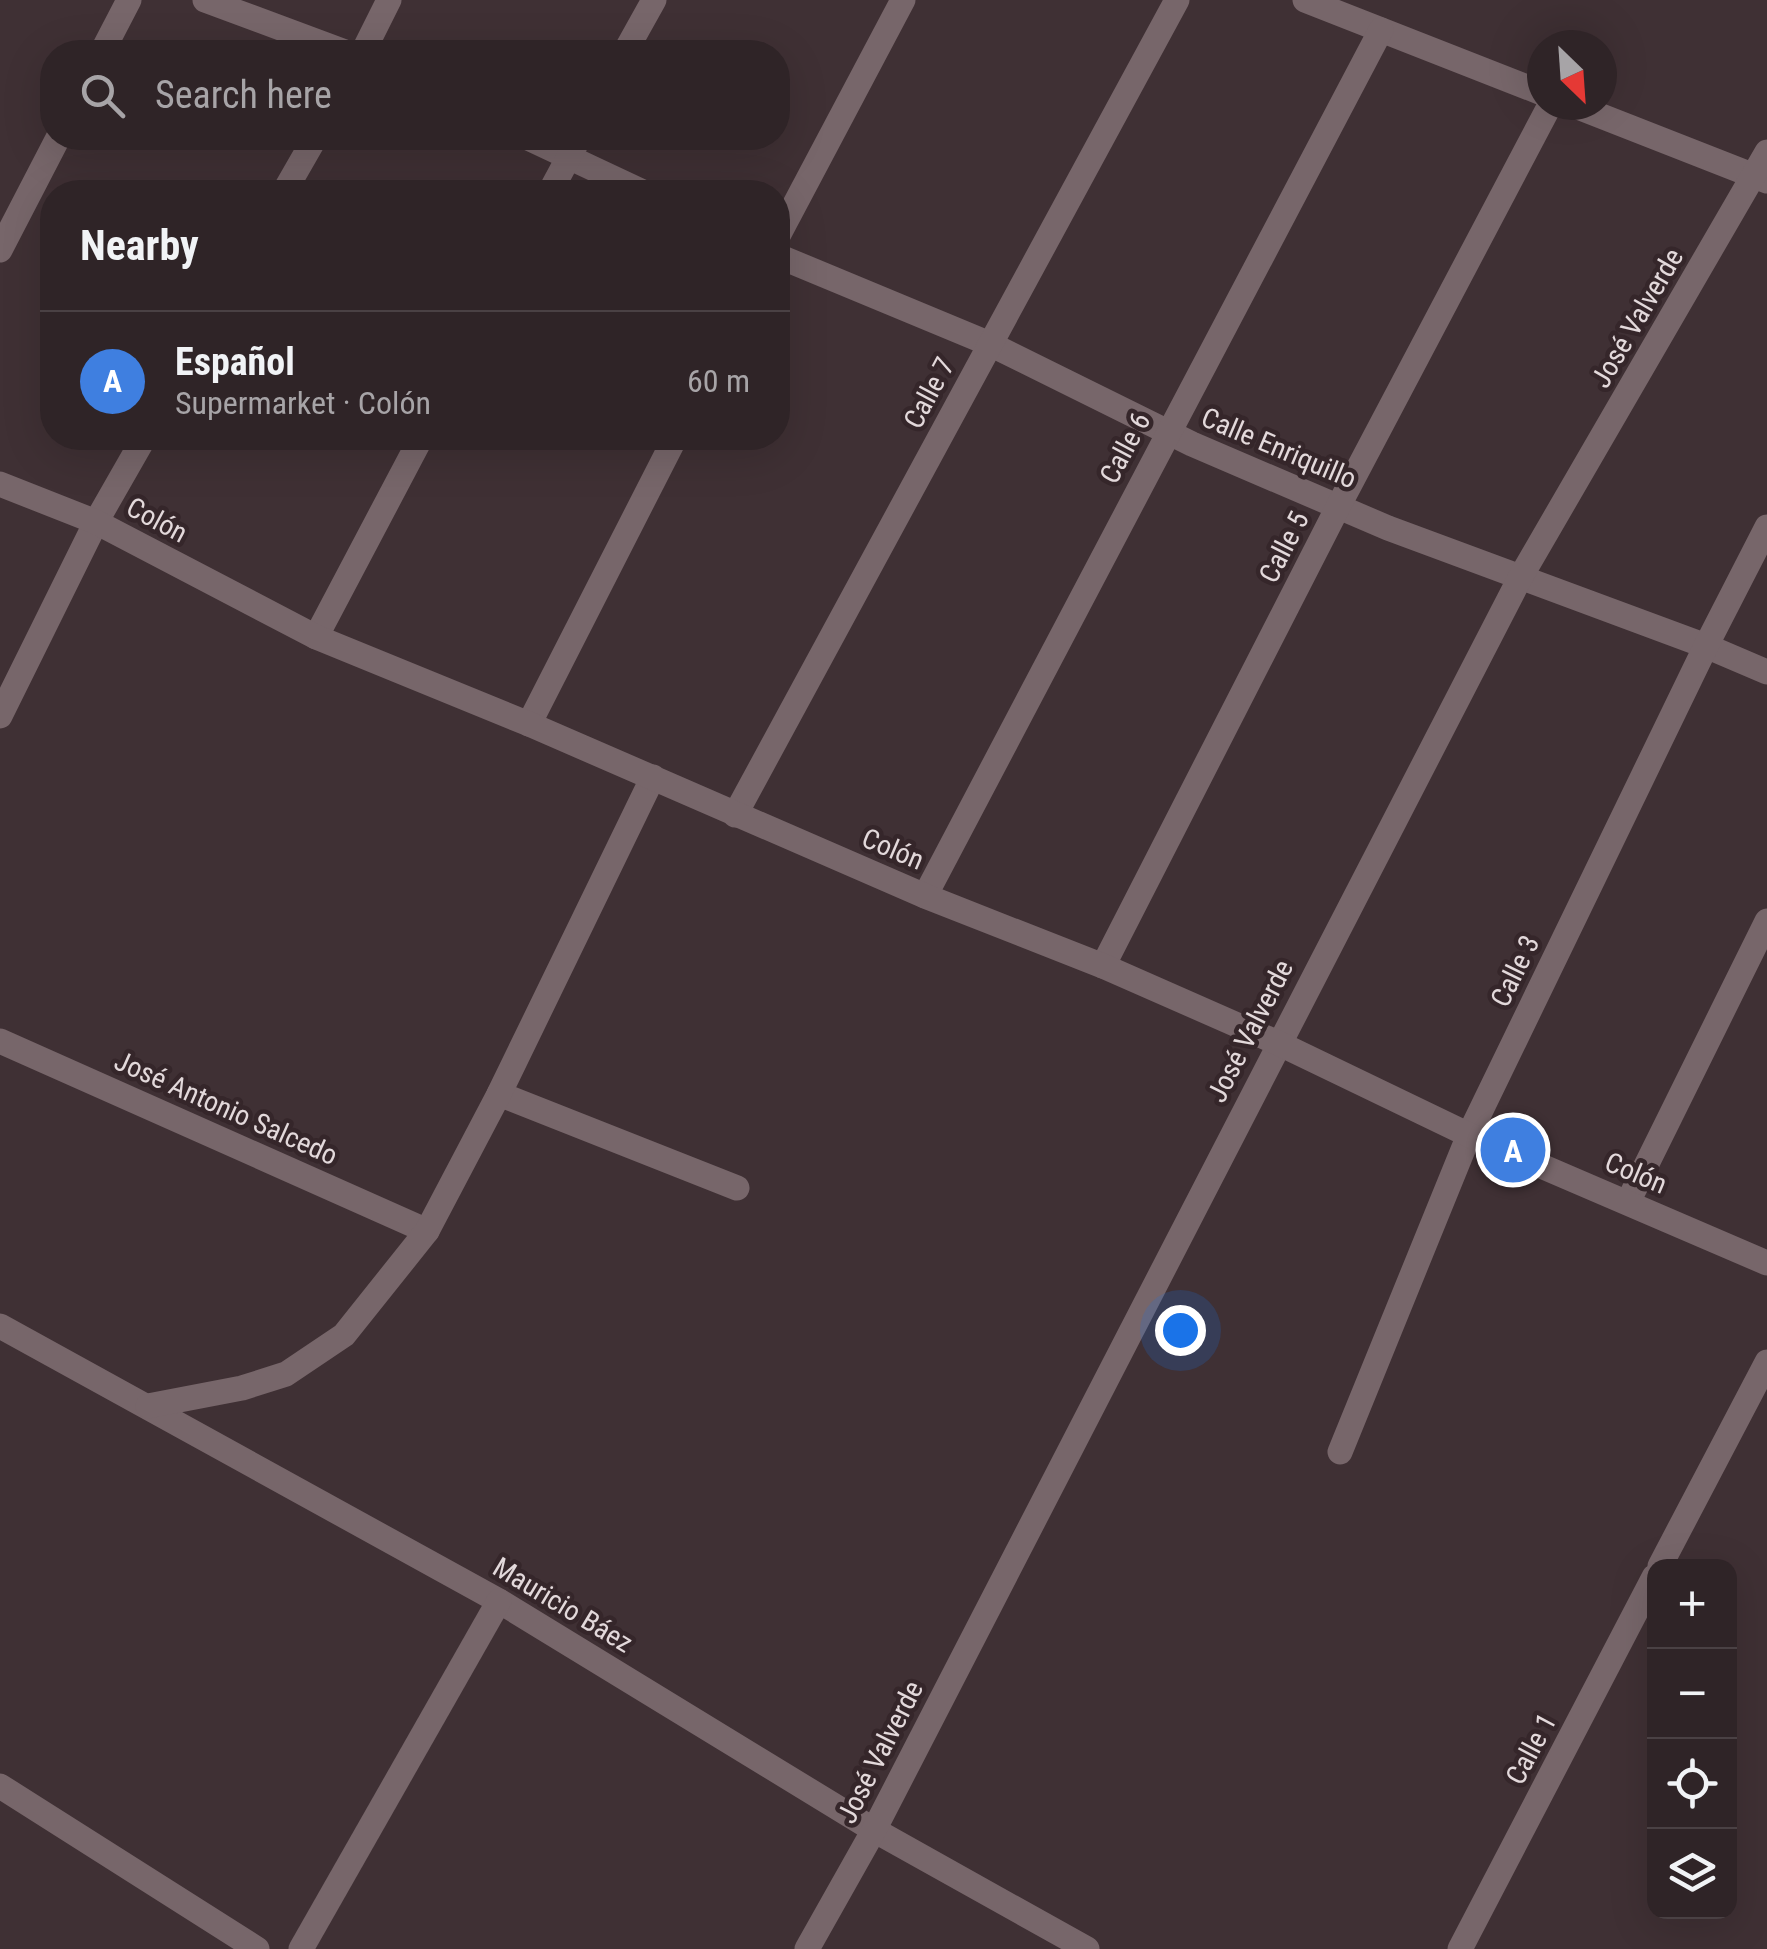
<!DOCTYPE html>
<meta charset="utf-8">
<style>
:root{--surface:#2f2427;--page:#372c2f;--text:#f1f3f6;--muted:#a7a4a7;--line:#4a4144;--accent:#2dd5ab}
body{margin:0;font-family:"Roboto Condensed",sans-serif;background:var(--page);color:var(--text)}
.controls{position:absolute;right:30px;bottom:30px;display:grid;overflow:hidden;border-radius:20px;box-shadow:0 10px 40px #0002}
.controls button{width:90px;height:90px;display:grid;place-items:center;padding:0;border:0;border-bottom:2px solid var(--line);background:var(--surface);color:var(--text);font:50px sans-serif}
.compass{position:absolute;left:1527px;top:30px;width:90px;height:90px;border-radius:50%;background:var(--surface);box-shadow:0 10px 40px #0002;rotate:155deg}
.you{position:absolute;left:1180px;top:1330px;width:35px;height:35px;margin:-25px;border:8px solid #fff;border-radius:50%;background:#1a73e8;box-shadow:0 0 0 15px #1a73e833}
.badge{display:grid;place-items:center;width:65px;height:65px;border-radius:50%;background:var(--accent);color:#fff;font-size:32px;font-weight:700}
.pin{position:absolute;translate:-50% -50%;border:5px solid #fff;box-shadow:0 2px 10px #0006}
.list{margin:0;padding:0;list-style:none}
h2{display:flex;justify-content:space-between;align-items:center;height:130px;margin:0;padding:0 40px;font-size:42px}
h2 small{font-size:32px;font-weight:400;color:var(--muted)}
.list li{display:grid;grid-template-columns:65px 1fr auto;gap:30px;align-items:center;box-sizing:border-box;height:140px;padding:0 40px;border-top:2px solid var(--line)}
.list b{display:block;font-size:38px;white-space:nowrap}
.list p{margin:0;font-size:32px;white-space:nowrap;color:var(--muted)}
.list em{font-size:32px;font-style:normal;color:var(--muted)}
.icon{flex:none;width:55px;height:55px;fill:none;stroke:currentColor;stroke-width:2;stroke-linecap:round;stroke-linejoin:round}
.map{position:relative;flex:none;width:1767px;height:1949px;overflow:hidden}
.search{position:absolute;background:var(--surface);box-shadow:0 10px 40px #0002;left:40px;top:40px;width:750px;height:110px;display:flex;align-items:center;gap:25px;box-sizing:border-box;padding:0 35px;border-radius:40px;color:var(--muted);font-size:38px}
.panel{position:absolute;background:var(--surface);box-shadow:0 10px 40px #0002;left:40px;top:180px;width:750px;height:270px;border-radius:40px}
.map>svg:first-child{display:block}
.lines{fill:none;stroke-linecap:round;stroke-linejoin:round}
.minor{stroke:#77666a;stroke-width:25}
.tertiary{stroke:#77666a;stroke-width:25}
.labels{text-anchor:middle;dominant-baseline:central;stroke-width:9;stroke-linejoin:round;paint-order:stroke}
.street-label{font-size:28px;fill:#e3d9db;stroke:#35262a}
</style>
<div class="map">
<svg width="1767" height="1949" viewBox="0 0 1767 1949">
<rect width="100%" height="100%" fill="#3f3034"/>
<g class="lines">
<g class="minor">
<polyline points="205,0 345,52"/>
<polyline points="1305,0 1542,93"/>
<polyline points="102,52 129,0"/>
<polyline points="363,52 389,0"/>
<polyline points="625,52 654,0"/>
<polyline points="1573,105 1767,181"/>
<polyline points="528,138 643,192"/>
<polyline points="284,192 315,138"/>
<polyline points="550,192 579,138"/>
<polyline points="778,236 903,0"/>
<polyline points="0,250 58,138"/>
<polyline points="778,256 990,344 1192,444 1388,528 1706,646 1767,672"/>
<polyline points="316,637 421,438"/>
<polyline points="0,716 96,522 144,438"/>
<polyline points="529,724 675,438"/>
<polyline points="735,815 1177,0"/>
<polyline points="925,896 1381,30"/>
<polyline points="1103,966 1338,507 1550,105"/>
<polyline points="0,1041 427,1231"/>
<polyline points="499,1094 737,1188"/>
<polyline points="1628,1202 1767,921"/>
<polyline points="0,1326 499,1601 874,1830 1087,1949"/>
<polyline points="148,1406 242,1388 286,1374 344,1335 427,1231 499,1094 653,777"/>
<polyline points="1340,1452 1469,1135 1706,646 1767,527"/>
<polyline points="1660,1566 1767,1362"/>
<polyline points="0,1786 257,1949"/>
<polyline points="301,1949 499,1601"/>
<polyline points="807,1949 874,1830 1520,578 1767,152"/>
<polyline points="1460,1949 1654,1577"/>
</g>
<polyline class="tertiary" points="0,484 96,522 316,637 529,724 925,896 1103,966 1278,1043 1469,1135 1767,1263"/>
</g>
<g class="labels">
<g class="street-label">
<text transform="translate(1637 318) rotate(-60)">José Valverde</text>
<text transform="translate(929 393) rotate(-62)">Calle 7</text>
<text transform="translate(1125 448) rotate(-62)">Calle 6</text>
<text transform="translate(1279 448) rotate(23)">Calle Enriquillo</text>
<text transform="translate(157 520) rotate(28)">Colón</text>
<text transform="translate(1284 547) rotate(-63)">Calle 5</text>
<text transform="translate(893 849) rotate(23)">Colón</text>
<text transform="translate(1515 971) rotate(-64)">Calle 3</text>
<text transform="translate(1250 1031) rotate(-63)">José Valverde</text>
<text transform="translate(226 1108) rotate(24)">José Antonio Salcedo</text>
<text transform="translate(1636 1173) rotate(23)">Colón</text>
<text transform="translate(563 1605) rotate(31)">Mauricio Báez</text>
<text transform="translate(1531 1749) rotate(-62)">Calle 1</text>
<text transform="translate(880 1752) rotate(-63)">José Valverde</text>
</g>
</g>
</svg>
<div class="controls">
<button>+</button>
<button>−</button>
<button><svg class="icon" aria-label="locate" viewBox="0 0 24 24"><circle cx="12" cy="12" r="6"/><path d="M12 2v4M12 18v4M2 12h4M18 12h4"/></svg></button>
<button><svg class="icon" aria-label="layers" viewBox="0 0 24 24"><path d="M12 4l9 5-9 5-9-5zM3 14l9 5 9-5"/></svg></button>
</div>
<svg class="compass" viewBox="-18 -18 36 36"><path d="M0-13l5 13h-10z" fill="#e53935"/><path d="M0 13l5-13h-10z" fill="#a7a4a7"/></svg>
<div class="you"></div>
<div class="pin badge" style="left:1513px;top:1150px;background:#3f7fe0">A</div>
<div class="search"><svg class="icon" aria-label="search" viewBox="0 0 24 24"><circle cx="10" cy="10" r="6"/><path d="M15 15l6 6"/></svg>Search here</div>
<section class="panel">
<h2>Nearby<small></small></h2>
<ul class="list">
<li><span class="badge" style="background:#3f7fe0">A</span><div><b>Español</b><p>Supermarket · Colón</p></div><em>60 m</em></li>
</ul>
</section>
</div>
